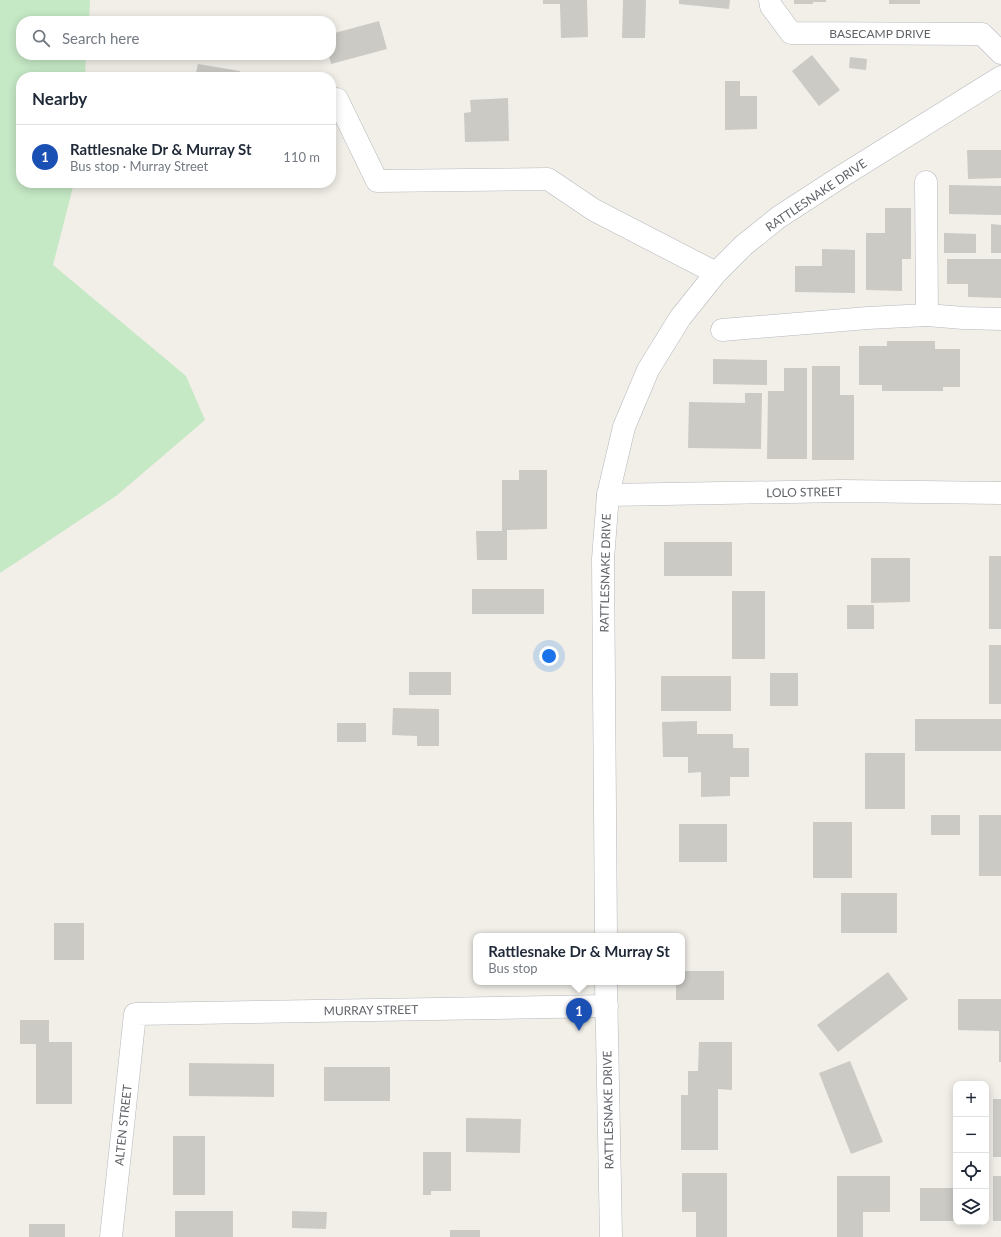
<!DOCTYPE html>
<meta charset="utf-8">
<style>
:root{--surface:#fff;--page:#f2f2f3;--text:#1f2937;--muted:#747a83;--line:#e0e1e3;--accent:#ea4335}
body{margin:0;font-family:Lato,sans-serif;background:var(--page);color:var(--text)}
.controls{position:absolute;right:12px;bottom:12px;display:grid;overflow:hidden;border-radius:8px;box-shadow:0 2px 10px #0003}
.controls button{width:36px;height:36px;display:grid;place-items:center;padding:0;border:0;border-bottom:1px solid var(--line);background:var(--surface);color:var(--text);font:20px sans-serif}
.you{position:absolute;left:549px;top:656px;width:14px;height:14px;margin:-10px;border:3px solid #fff;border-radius:50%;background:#1a73e8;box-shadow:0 0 0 6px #1a73e833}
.badge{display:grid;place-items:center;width:26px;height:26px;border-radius:50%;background:var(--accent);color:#fff;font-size:13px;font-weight:700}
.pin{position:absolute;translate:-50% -33px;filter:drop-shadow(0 1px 2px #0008)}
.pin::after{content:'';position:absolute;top:21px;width:14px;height:12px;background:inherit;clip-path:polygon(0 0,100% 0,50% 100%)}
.popup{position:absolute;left:473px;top:933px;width:212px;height:52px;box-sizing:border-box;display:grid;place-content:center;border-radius:8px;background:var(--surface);filter:drop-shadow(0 1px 3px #0005);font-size:13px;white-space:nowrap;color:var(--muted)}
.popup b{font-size:15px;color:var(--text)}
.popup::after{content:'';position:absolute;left:50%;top:100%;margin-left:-8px;border:8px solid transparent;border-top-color:var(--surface)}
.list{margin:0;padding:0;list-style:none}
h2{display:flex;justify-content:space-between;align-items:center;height:52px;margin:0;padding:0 16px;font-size:17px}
h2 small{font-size:13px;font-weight:400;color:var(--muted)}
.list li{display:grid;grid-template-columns:26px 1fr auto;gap:12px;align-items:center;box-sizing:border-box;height:64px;padding:0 16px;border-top:1px solid var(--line)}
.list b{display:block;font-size:15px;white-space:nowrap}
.list p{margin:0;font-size:13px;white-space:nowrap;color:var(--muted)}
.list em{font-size:13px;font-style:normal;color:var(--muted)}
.icon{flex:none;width:22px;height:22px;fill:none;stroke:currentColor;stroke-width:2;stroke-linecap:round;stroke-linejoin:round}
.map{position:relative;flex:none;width:1001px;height:1237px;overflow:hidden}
.search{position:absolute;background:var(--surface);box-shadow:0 2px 10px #0003;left:16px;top:16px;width:320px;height:44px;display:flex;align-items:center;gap:10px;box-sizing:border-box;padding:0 14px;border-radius:16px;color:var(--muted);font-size:15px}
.panel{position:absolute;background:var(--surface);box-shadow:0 2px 10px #0003;left:16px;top:72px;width:320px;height:116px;border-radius:16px}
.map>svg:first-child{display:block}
.green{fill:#c5e8c5}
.building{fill:#cccac5}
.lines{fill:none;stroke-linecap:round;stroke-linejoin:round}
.minor-casing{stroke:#b5b8bc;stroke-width:23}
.minor{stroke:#fff;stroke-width:22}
.labels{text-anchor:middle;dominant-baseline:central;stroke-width:3;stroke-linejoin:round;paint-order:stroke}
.street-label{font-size:12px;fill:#5f6368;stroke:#fff}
</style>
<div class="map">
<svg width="1001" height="1237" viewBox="0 0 1001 1237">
<rect width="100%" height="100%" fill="#f1efe8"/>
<polygon class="green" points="0,0 90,0 89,21 21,21 21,55 86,55 85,77 21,77 21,183 74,183 53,265 186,376 205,420 116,496 0,573"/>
<g class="building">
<polygon points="543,0 587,0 588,37 561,38 560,4 543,4"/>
<polygon points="623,0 646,0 645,38 622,38"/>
<polygon points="679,0 730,0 729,9 679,4"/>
<polygon points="794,0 826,0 826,2 813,2 813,4 794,4"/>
<rect x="889" y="0" width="31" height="4"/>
<polygon points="379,21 387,49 331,64 329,55 331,55 331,34"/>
<polygon points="812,55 840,90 819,106 792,71"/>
<polygon points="850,57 867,59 866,70 849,68"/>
<polygon points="198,64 240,71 239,77 195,77"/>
<polygon points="725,81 740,81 740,96 757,96 757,129 725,130"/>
<polygon points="508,98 509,141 465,142 464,113 471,112 470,100"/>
<polygon points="967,150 1001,150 1001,178 968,179"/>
<polygon points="949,185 1001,186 1001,215 949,214"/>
<polygon points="885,208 911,208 911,259 902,259 902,291 866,290 866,233 885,233"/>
<polygon points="991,224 1001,225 1001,253 991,253"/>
<polygon points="944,233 976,234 976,253 944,253"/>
<polygon points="822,249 855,250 855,293 795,292 795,266 822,266"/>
<polygon points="947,259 1001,259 1001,298 968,297 968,284 947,284"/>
<polygon points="887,341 935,341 935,349 960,349 960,387 943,387 943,391 882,391 882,385 859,385 859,346 887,346"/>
<polygon points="713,359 767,360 767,385 713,384"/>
<polygon points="812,366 840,366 840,395 854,395 854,460 812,460"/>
<polygon points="784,368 807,368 807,459 767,459 768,391 784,391"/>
<polygon points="745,393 762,393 761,449 688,448 689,402 745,403"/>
<polygon points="519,470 547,470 547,529 507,530 507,560 477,560 476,531 502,531 502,480 519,480"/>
<rect x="664" y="542" width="68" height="34"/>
<rect x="989" y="556" width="12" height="73"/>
<polygon points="871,558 910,558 910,602 871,603"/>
<rect x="472" y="589" width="72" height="25"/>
<rect x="732" y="591" width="33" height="68"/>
<rect x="847" y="605" width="27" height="24"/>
<rect x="989" y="645" width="12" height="59"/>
<rect x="409" y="672" width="42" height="23"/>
<rect x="770" y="673" width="28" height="33"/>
<rect x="661" y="676" width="70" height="35"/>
<polygon points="393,708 439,709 439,746 417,746 417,736 392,735"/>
<rect x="915" y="719" width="86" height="32"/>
<polygon points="697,721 697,734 733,734 733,748 749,748 749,777 730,777 730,796 701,797 701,772 688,773 688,757 663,757 662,722"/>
<rect x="337" y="723" width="29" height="19"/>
<rect x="865" y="753" width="40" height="56"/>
<rect x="931" y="815" width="29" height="20"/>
<rect x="979" y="815" width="22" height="61"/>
<rect x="813" y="822" width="39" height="56"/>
<rect x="679" y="824" width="48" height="38"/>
<rect x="841" y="893" width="56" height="40"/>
<rect x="54" y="923" width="30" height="37"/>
<polygon points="682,971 724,971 724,1000 676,1000 676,982 682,982"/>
<polygon points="888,972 908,999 838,1052 817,1025"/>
<polygon points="958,999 1001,999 1001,1062 999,1062 999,1031 958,1030"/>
<polygon points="20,1020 49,1020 49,1042 72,1042 72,1104 36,1104 36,1044 20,1044"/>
<polygon points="699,1042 732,1042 732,1090 718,1089 718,1150 681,1150 681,1095 688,1095 688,1071 698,1071"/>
<polygon points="850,1061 883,1142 851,1154 819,1073"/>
<polygon points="189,1063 274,1064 274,1097 189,1096"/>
<rect x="324" y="1067" width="66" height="34"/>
<rect x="993" y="1099" width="8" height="58"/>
<polygon points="466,1118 521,1119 520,1153 466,1152"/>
<rect x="173" y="1136" width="32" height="59"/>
<polygon points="423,1152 451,1152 451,1191 431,1191 431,1195 423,1195"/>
<polygon points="682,1173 727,1173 727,1237 696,1237 696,1212 682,1212"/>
<polygon points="837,1176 890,1176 890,1212 863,1212 863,1237 837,1237"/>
<rect x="993" y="1176" width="8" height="45"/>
<rect x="920" y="1188" width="36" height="33"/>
<rect x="175" y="1211" width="58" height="26"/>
<polygon points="292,1211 327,1212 326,1229 292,1228"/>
<rect x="29" y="1224" width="36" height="13"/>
<rect x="450" y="1230" width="30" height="7"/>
</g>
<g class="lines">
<defs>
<g id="minor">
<polyline points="770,0 771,6 791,33 982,34 1001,53"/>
<polyline points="337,99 377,181 548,179 594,210 716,273"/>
<polyline points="926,182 927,315"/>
<polyline points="722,330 868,318 927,315 963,318 1001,319"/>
<polyline points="608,495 843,491 1001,493"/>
<polyline points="606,936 603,559 608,495 624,427 648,370 680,318 716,273 744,245 779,217 839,178 1001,77"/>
<polyline points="606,982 611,1237"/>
<polyline points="111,1237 135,1014 607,1006"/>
</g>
</defs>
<use href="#minor" class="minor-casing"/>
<use href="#minor" class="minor"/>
</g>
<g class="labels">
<g class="street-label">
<text x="880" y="33">BASECAMP DRIVE</text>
<text transform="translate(816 195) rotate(-34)">RATTLESNAKE DRIVE</text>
<text transform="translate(804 492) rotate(-1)">LOLO STREET</text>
<text transform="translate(605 573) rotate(-89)">RATTLESNAKE DRIVE</text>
<text transform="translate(371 1010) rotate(-1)">MURRAY STREET</text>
<text transform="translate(608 1110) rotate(-91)">RATTLESNAKE DRIVE</text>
<text transform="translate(123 1125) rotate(-84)">ALTEN STREET</text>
</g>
</g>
</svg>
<div class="controls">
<button>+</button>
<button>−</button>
<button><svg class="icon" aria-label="locate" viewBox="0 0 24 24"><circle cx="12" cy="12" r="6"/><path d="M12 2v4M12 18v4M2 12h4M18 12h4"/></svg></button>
<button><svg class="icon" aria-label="layers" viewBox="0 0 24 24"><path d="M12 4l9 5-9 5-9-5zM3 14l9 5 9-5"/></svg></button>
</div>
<div class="you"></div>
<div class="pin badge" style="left:579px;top:1031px;background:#1a4fb4">1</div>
<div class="popup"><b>Rattlesnake Dr &amp; Murray St</b>Bus stop</div>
<div class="search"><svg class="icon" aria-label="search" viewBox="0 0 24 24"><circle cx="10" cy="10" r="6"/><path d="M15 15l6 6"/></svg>Search here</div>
<section class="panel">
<h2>Nearby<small></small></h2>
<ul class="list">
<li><span class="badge" style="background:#1a4fb4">1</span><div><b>Rattlesnake Dr &amp; Murray St</b><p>Bus stop · Murray Street</p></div><em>110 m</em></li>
</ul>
</section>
</div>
